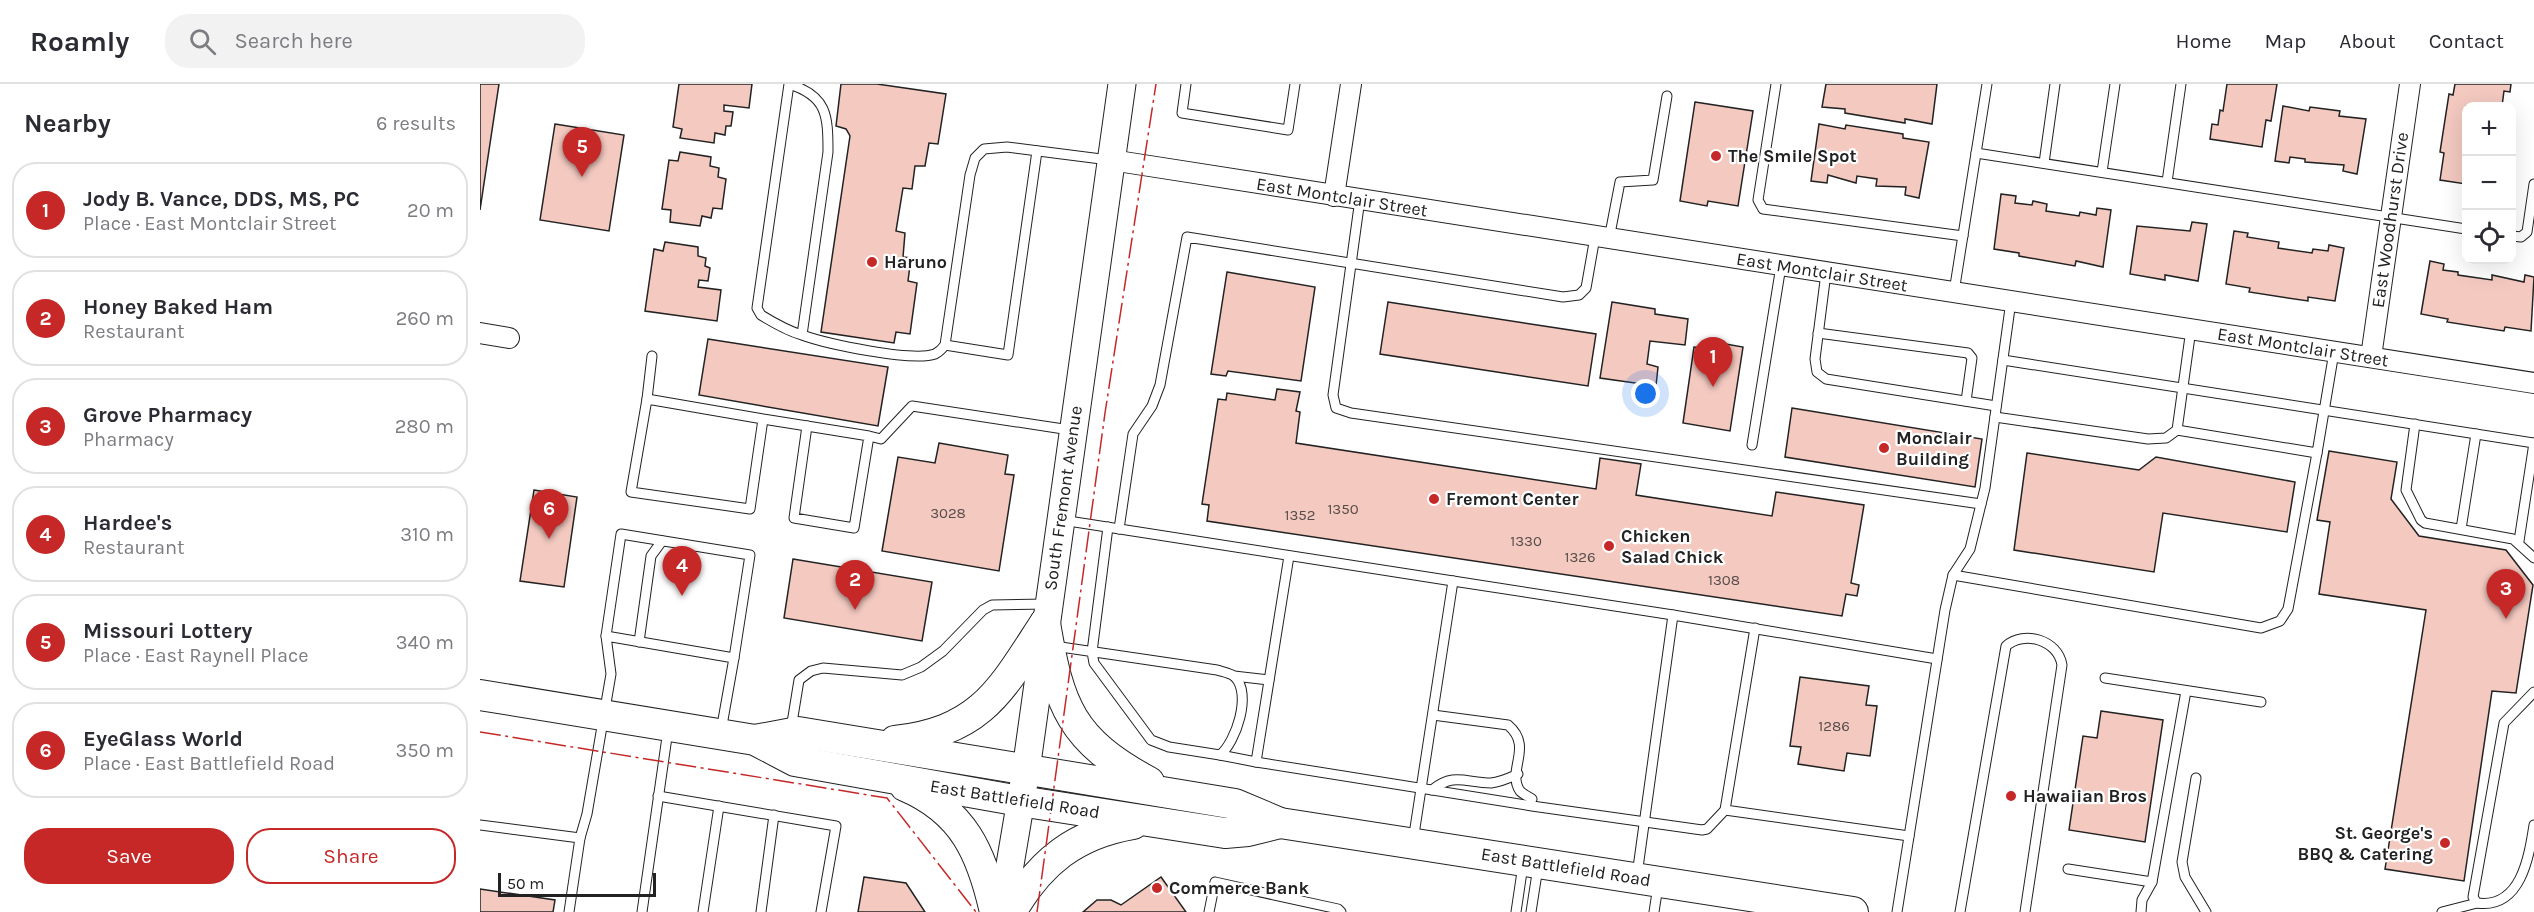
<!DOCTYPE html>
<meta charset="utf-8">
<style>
:root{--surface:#fff;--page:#f2f2f3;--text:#2b2b33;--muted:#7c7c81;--line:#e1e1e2;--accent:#c62828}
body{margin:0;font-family:Karla,sans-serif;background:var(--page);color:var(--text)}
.controls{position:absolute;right:18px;top:18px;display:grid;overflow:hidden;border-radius:12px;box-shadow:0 6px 24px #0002}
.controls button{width:54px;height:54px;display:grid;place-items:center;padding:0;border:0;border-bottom:2px solid var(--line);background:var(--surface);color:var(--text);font:30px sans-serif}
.scale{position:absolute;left:18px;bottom:15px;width:158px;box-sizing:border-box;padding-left:6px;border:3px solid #222;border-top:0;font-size:16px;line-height:21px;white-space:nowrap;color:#222;-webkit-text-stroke:4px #fff;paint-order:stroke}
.you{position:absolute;left:1166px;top:310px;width:21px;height:21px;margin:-15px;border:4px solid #fff;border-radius:50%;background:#1a73e8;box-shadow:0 0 0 9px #1a73e833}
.badge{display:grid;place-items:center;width:39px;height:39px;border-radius:50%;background:var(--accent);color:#fff;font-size:20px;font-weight:700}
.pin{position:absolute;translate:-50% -50px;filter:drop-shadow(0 2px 3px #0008)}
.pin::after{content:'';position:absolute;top:32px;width:21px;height:18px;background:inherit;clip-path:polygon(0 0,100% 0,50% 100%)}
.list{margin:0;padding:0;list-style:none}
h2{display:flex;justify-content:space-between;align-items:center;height:78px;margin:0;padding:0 24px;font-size:26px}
h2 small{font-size:20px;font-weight:400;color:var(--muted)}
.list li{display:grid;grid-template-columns:39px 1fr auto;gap:18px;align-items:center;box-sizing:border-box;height:96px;margin:0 12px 12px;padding:0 12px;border:2px solid var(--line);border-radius:24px}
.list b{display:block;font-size:22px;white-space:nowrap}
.list p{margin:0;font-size:20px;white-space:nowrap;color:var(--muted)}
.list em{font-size:20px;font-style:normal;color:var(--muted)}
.actions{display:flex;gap:12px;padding:18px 24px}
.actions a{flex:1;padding:14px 0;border:2px solid var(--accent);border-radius:24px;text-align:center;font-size:21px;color:var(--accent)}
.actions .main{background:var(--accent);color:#fff}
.icon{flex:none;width:33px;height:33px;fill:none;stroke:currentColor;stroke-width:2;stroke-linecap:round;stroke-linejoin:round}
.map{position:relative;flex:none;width:2054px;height:828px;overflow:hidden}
header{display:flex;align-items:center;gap:36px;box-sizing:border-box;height:84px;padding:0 30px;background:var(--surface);border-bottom:2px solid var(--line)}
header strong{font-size:28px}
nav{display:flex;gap:33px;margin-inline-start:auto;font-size:21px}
.search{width:420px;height:54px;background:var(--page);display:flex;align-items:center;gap:15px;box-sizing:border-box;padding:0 21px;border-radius:24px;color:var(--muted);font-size:22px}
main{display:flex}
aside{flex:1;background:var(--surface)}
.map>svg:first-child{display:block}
.building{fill:#f3c9c0;stroke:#222;stroke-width:1.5}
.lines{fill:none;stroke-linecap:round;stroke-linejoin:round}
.service-casing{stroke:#222;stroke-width:11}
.minor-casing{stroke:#222;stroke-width:22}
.secondary-casing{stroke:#222;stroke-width:29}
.primary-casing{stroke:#222;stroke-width:32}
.service{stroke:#fff;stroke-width:9}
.minor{stroke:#fff;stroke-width:20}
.secondary{stroke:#fff;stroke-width:27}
.primary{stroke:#fff;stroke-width:30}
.power{stroke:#c62828;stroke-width:1.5;stroke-dasharray:21 4.5 3 4.5;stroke-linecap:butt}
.poi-dot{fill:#c62828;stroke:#fff;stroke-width:2}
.labels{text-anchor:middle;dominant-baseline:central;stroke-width:4.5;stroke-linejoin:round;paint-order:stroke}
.number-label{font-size:15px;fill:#564c4a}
.poi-label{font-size:18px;font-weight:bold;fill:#222;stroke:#fff;text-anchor:start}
.street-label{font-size:18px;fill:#222;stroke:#fff}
</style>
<header>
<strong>Roamly</strong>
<div class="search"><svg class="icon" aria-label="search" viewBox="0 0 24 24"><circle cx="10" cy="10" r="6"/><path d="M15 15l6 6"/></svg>Search here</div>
<nav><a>Home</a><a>Map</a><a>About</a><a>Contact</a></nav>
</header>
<main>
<aside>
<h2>Nearby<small>6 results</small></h2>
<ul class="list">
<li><span class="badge">1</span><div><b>Jody B. Vance, DDS, MS, PC</b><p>Place · East Montclair Street</p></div><em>20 m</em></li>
<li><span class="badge">2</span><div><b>Honey Baked Ham</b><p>Restaurant</p></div><em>260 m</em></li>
<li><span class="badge">3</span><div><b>Grove Pharmacy</b><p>Pharmacy</p></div><em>280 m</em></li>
<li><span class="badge">4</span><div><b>Hardee's</b><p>Restaurant</p></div><em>310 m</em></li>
<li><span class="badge">5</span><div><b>Missouri Lottery</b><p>Place · East Raynell Place</p></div><em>340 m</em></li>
<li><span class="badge">6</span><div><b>EyeGlass World</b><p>Place · East Battlefield Road</p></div><em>350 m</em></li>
</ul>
<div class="actions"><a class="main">Save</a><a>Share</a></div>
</aside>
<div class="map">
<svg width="2054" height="828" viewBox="0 0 2054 828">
<rect width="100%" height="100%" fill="#fff"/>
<g class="building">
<polygon points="0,0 19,0 0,126"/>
<polygon points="199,0 272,0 269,24 244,21 244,27 253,28 251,42 246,42 245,51 235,49 234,59 200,54 202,45 193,43"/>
<polygon points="361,0 397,0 466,10 458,60 449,59 445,82 435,82 432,105 423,104 416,147 425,149 423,173 431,174 428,197 437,199 430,250 416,248 414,259 341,248 370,52 366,45 356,42"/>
<polygon points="1346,0 1457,0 1452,40 1425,35 1425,39 1365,29 1365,25 1342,23"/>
<polygon points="1747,0 1797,0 1791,37 1786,36 1782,63 1730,55 1732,40 1738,41 1740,26 1743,27"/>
<polygon points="1975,0 2031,0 2030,8 2024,7 2022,22 1986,22 1986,100 1960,96 1964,69 1960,68 1969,10 1973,11"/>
<polygon points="1215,18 1273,27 1258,122 1228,117 1227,122 1200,117"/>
<polygon points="1803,22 1829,27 1830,23 1860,27 1859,32 1886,35 1877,90 1863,87 1864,81 1825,78 1825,75 1810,73 1809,79 1795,77"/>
<polygon points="75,40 144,51 129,147 60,136"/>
<polygon points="1339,40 1365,45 1366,41 1423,50 1423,54 1449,58 1439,114 1425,111 1426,103 1396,102 1397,95 1377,92 1376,99 1348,91 1347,99 1331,97"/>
<polygon points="200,68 231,73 230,82 239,84 238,93 246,95 242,125 233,124 231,134 222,132 220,142 190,138 191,126 182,125 189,76 198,77"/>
<polygon points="1521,110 1536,112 1535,119 1552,121 1553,117 1567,120 1566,127 1599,132 1600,128 1616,131 1617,124 1631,126 1623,183 1596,177 1595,182 1539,172 1539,169 1514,165"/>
<polygon points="1712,138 1727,140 1718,197 1685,191 1685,196 1650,190 1657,142 1710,147"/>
<polygon points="1754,147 1768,149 1767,153 1799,158 1798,164 1832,169 1833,165 1848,167 1849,161 1864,164 1855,217 1828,213 1828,217 1769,208 1770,204 1746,200"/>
<polygon points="185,158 218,163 218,172 226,174 225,182 230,184 228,197 219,196 218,203 241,206 237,237 165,227 174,165 183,167"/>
<polygon points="1950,177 1964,180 1963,186 1978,188 1978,191 2012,196 2012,191 2044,198 2045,191 2054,193 2051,247 2025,243 2024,247 1967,238 1968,235 1941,230"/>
<polygon points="747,188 835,203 821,297 748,287 746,292 731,290"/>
<polygon points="908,218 1116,250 1108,302 900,270"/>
<polygon points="1132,218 1175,225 1175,230 1208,235 1205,261 1170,257 1167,280 1178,283 1176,302 1120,294"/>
<polygon points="228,255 408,283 398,342 219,311"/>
<polygon points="1240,259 1263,263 1250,347 1203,339 1214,263 1239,266"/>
<polygon points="797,305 820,308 816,327 820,328 816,359 1116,405 1120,374 1161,380 1156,411 1292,432 1296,408 1384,421 1371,499 1379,501 1377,512 1366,510 1362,532 727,437 729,421 722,420 738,315 746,316 747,309 795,316"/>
<polygon points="1312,324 1502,355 1495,403 1305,373"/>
<polygon points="459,359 528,371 525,390 534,391 519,487 402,467 418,373 455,379"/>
<polygon points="1849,367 1917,378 1911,415 1939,452 2026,466 2053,501 2036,609 2012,607 1984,797 1905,785 1946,526 1839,510 1850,438 1837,436"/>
<polygon points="1547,369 1659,386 1676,373 1815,398 1807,448 1683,429 1674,488 1534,466"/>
<polygon points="54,406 97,413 84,503 40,497"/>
<polygon points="313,475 452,498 442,557 304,534"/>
<polygon points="1320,593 1389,602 1386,621 1397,622 1390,672 1367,669 1364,687 1318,680 1321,663 1310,662"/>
<polygon points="1621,627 1683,636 1665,758 1589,746 1603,652 1617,654"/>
<polygon points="384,793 426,799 445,828 378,828"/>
<polygon points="681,793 706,828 603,828 617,816 631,816 641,821"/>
<polygon points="0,805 75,816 73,828 0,828"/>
</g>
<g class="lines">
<defs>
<g id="service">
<polyline points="706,0 702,29 808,46 815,0"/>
<polyline points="1296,0 1278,116 1283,125 1483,152"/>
<polyline points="1496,69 1986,145"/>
<polyline points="1564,79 1575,0"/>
<polyline points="1622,88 1635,0"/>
<polyline points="1687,98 1701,0"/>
<polyline points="880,115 853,311 856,324 871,329 1501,420"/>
<polyline points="2032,152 2041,153 2047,148 2054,100"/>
<polyline points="1129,155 1140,98 1173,96 1187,12"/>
<polyline points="1346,189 1335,275 1337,288 1346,295 1516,322"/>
<polyline points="1474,208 1507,0"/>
<polyline points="1338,249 1488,269 1492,274 1486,317"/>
<path d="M322,251l26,-183c0,-37 -1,-56 -39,-68l-32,224 4,7c13,8 27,16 41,20 25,9 110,27 133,19 4,-2 7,-5 10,-9l25,-170 5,-17 9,-9 23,-2 102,13"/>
<polyline points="465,261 528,271 557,67"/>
<polyline points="1523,276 2054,359"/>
<polyline points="167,315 172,272"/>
<polyline points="1515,333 1668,355 1686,354 1697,346 1837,369 1854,268"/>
<polyline points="283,335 167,315 151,408 270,425 283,335 327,342"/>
<polyline points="1935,340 1926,406 1941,436 1945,439 2033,455 2054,474"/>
<polyline points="1697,346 1711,245"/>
<polyline points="389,352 327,342 314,434 374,444 389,352 401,355 432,322 590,346"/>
<polyline points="1272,361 1301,182"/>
<polyline points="582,436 973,497"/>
<polyline points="639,445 653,350 672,322 680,301 707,153 1083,213 1099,211 1106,204 1115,153"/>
<polyline points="1981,445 1996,350"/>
<polyline points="2039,457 2054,359"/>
<polyline points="809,472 776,678 1052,722 1222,746 1227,745 1245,726"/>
<polyline points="1473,491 1781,544 1800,537 1808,525 1837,369"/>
<polyline points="1275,544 1245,726 1429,752"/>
<polyline points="126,552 141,450 270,471 254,574"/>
<polyline points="159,558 171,472 182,457"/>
<path d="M574,562l163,24c6,2 14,3 18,7 17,17 1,65 -15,78l-51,-8 -18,-7 -57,-77 -2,-11 16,-125"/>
<polyline points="754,592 789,596"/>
<polyline points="1625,594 1781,618"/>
<path d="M2054,608l-30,31 -31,174 4,6c44,6 52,-46 57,-78"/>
<path d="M953,631l75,10c26,22 -2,45 12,66 3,3 9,6 12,8"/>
<polyline points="311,645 319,596 331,587 343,584 422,591 441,583 463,567 503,526 512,521 567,520"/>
<polyline points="740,671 776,678"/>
<polyline points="1716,694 1702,778 1705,793 1726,828"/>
<path d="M952,706c22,-18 34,-7 59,-7 10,-1 18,-5 27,-9"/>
<polyline points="178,712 356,742 341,828"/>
<polyline points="0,741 100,754 107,730 131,590 126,552 254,574 241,647"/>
<polyline points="933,757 973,497 1193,531"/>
<polyline points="1588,785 1672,798"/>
<polyline points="1157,791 1193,531 1457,575"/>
<polyline points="89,828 100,754"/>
<polyline points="162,828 188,646"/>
<polyline points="223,828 239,722"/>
<polyline points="281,828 294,731"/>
<polyline points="729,828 735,798 858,825 861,828"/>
<polyline points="1036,828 1043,781"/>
<polyline points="1051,828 1058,783"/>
<polyline points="1174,828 1178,802"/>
<polyline points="1417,828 1465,526 1473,491 1490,465 1505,404 1531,217"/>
<path d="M1480,828l46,-266c18,-16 52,-6 56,19l-37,247"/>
<polyline points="1661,828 1662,816 1672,798 1706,607"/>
<polyline points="1962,828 1997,819"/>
</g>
<g id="minor">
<polyline points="631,76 2054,299"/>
<polyline points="854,112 871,0"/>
<polyline points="0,249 29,254"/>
<polyline points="1891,273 1930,0"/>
</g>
<polyline id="secondary" points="522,828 546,686 642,0"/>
<g id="primary">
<path d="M565,539c14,84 26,117 104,159"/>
<polyline points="0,611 275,656 315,677 540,717 745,749 768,747 800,739"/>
<polyline points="275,656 318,648 755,720 800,739 1373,828"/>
<path d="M415,657c87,-10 106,-51 150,-118"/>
<path d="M425,702c59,25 77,68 90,126"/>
<path d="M531,828c29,-50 64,-78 122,-88"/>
</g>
</defs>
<use href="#service" class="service-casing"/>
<use href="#minor" class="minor-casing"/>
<use href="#secondary" class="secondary-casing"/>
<use href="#primary" class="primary-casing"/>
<use href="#service" class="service"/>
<use href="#minor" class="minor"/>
<use href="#secondary" class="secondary"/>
<use href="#primary" class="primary"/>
<g class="power">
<polyline points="0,648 407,714 496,828"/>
<polyline points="557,828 625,329 676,0"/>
</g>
</g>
<g class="poi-dot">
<circle cx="1236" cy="72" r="6"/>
<circle cx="392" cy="178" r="6"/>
<circle cx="1404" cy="364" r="6"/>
<circle cx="954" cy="415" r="6"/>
<circle cx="1129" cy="462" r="6"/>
<circle cx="1531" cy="712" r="6"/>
<circle cx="1965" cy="759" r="6"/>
<circle cx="677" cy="804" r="6"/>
</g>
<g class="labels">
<g class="number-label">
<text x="863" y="425">1350</text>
<text x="468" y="429">3028</text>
<text x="820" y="431">1352</text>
<text x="1046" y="457">1330</text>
<text x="1100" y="473">1326</text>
<text x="1244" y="496">1308</text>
<text x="1354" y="642">1286</text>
</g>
<g class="poi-label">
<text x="1248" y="72">The Smile Spot</text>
<text x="404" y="178">Haruno</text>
<text x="1416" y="354">Monclair<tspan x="1416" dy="21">Building</tspan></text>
<text x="966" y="415">Fremont Center</text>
<text x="1141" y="452">Chicken<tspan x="1141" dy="21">Salad Chick</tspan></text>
<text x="1543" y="712">Hawaiian Bros</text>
<text x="1953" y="749" text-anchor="end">St. George's<tspan x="1953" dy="21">BBQ &amp; Catering</tspan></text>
<text x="689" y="804">Commerce Bank</text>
</g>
<g class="street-label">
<text transform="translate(862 113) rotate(9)">East Montclair Street</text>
<text transform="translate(1910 136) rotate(-82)">East Woodhurst Drive</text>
<text transform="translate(1342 188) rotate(9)">East Montclair Street</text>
<text transform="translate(1823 263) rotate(9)">East Montclair Street</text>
<text transform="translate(583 414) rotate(-82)">South Fremont Avenue</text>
<text transform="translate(535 715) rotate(9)">East Battlefield Road</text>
<text transform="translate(1086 783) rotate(9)">East Battlefield Road</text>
</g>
</g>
</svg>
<div class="controls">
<button>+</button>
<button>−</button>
<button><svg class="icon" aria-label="locate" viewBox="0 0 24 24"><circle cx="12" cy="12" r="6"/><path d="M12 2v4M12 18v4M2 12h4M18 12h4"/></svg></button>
</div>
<div class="scale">50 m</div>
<div class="you"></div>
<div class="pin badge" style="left:1233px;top:303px">1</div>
<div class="pin badge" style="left:375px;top:526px">2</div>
<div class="pin badge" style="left:2026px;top:535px">3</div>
<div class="pin badge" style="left:202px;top:512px">4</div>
<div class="pin badge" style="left:102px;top:93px">5</div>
<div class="pin badge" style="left:69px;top:455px">6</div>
</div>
</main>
